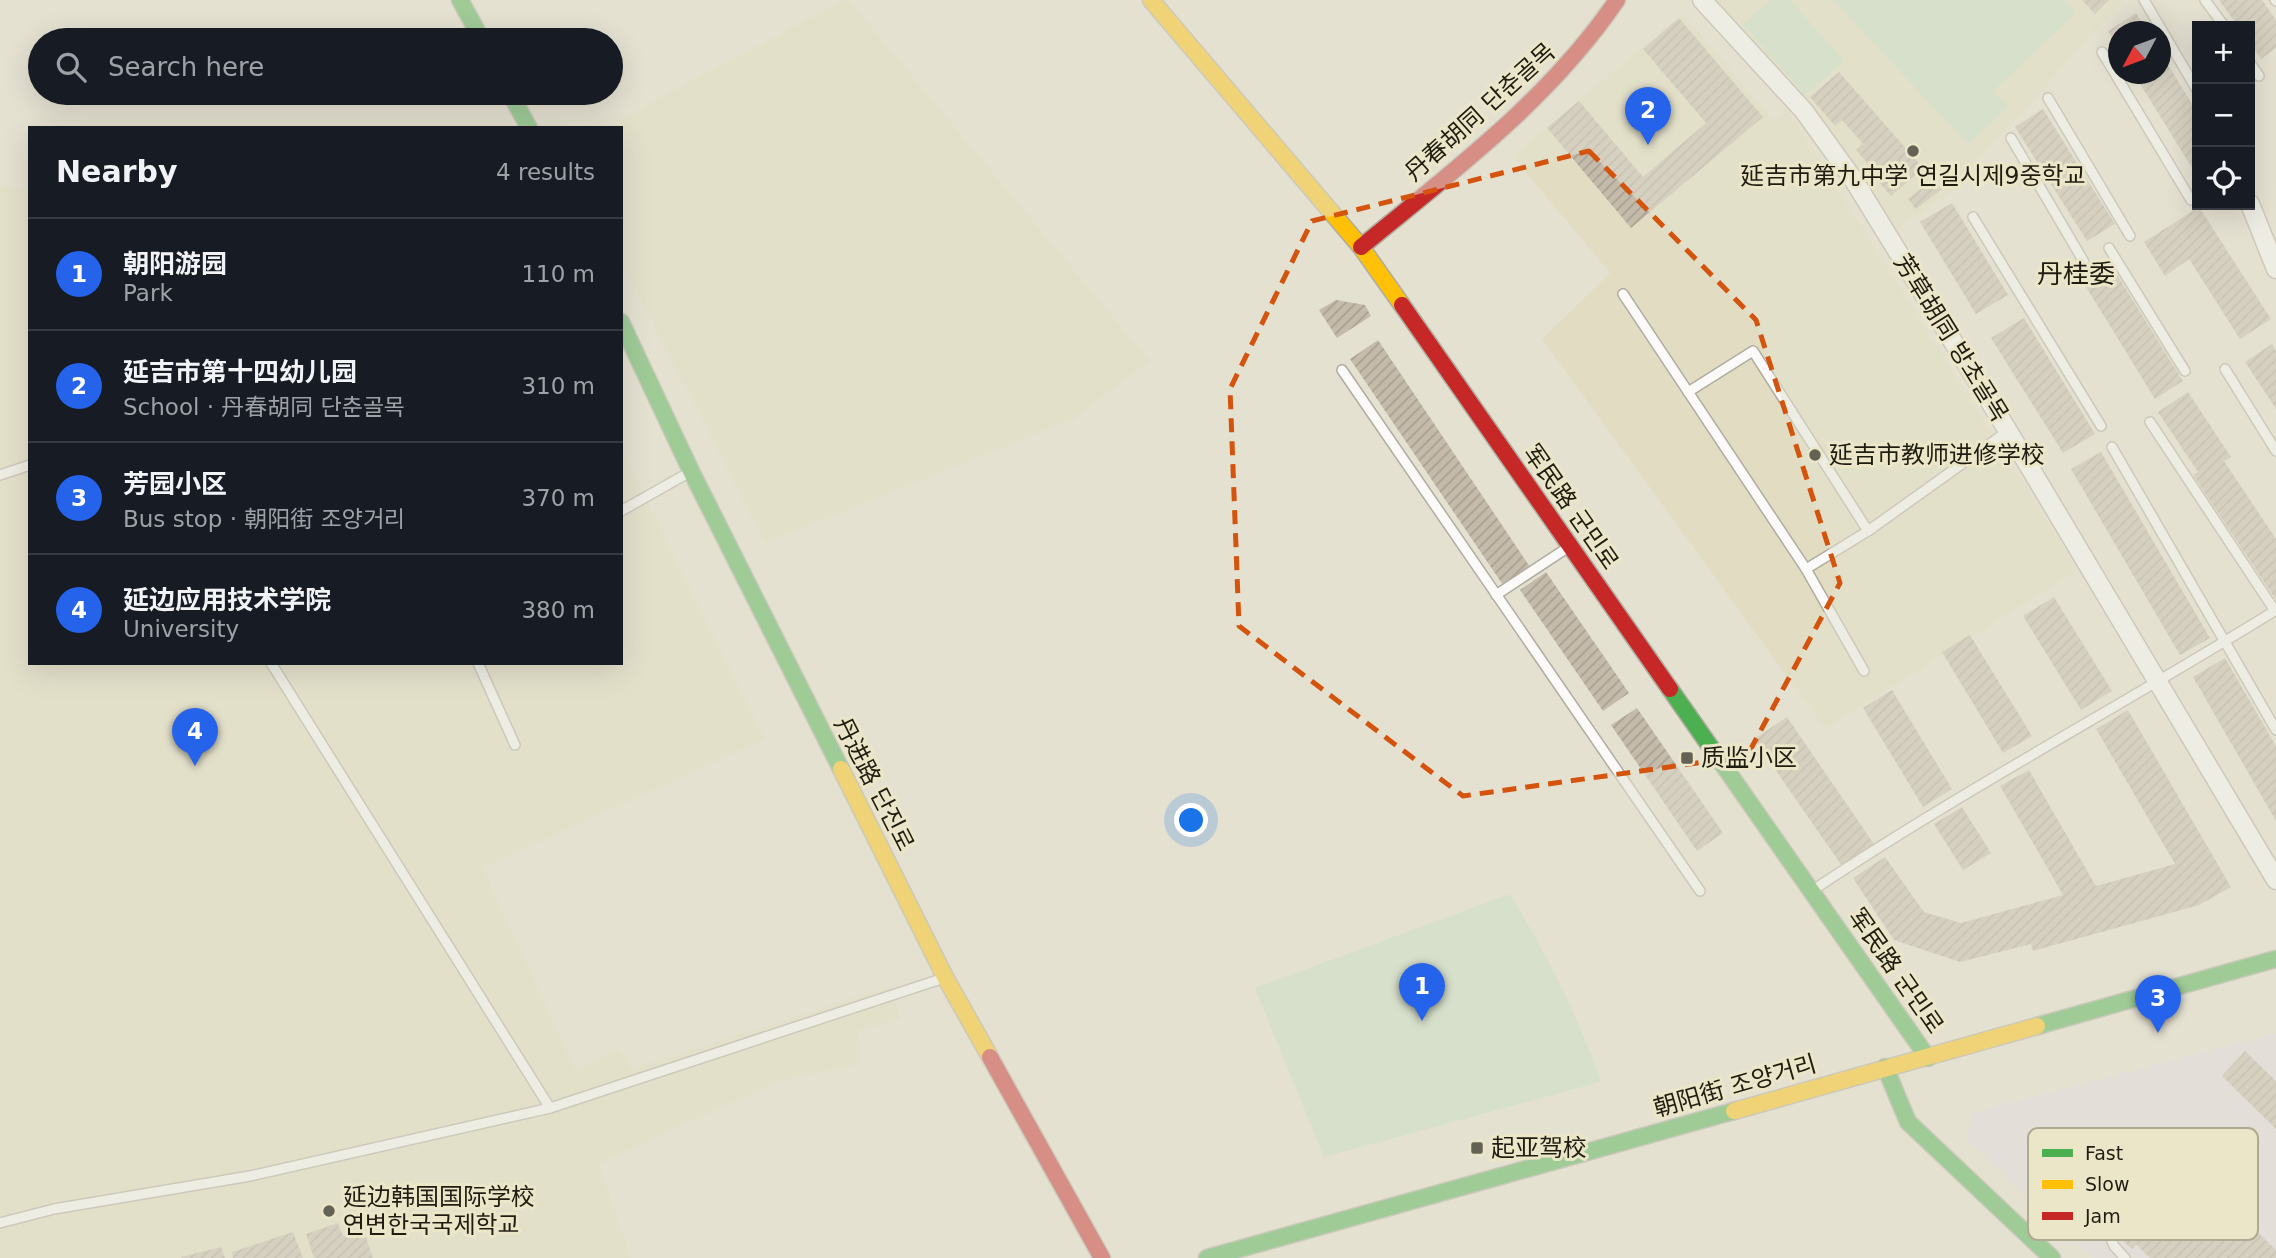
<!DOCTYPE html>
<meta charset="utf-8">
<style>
:root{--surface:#171b24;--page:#242831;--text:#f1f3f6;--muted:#9ea1a6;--line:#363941;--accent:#2563eb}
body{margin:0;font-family:"DejaVu Sans","Noto Sans SC","Noto Sans KR",sans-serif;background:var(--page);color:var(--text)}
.controls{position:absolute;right:21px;top:21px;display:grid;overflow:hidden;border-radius:0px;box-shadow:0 7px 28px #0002}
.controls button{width:63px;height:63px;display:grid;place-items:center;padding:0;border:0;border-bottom:2px solid var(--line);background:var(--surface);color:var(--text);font:35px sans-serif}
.compass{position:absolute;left:2108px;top:21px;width:63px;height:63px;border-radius:50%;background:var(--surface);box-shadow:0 7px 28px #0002;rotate:229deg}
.you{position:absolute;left:1192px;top:821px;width:24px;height:24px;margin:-18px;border:5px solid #fff;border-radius:50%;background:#1a73e8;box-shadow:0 0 0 10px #1a73e833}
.badge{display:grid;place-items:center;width:46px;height:46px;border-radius:50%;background:var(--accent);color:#fff;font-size:23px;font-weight:700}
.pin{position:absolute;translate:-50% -58px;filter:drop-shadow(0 2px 4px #0008)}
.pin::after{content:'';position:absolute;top:37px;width:24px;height:21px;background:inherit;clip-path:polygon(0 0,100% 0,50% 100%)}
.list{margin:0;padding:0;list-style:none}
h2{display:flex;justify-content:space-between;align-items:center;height:91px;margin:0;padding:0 28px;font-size:30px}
h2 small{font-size:23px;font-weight:400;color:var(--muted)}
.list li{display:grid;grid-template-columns:46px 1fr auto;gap:21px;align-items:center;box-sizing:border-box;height:112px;padding:0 28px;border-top:2px solid var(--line)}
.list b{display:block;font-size:26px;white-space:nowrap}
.list p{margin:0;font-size:23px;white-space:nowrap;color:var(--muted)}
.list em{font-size:23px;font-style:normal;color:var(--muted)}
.icon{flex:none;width:38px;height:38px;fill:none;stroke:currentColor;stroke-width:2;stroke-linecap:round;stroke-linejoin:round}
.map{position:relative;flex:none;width:2276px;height:1258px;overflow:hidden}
.search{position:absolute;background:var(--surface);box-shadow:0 7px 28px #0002;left:28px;top:28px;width:595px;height:77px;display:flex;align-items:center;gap:18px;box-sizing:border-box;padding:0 24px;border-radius:38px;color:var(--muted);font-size:26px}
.panel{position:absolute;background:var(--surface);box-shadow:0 7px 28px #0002;left:28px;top:126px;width:595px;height:539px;border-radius:0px}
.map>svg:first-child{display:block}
.commercial{fill:#e2dce0}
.built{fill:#e2ddc2}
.green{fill:#c7ddc3}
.building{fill:url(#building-hatch)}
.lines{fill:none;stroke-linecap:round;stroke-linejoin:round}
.lane-casing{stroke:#afaca0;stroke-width:12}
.street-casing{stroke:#afaca0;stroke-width:21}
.fast-casing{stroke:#afaca0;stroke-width:19}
.slow-casing{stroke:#afaca0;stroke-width:19}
.jam-casing{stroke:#afaca0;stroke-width:19}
.lane{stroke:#fbfaf8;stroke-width:9}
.street{stroke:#fbfaf8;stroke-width:18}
.fast{stroke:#4caf50;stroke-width:16}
.slow{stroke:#ffc107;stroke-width:16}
.jam{stroke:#c62828;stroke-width:16}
.marked{fill:none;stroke:#d4530d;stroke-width:5;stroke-dasharray:14 9;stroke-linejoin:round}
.poi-dot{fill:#646255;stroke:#ece6c9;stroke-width:2.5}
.labels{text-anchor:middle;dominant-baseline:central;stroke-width:6;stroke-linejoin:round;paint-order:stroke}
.street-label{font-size:24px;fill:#1f1d12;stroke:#ece6c9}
.poi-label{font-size:24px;fill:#1f1d12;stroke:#ece6c9;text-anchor:start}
.neighbourhood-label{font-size:26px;fill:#1f1d12;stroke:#ece6c9}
.key{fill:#ece6c9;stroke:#aeaa92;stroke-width:2}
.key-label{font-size:19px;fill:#1f1d12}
</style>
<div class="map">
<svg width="2276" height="1258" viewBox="0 0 2276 1258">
<defs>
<pattern id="building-hatch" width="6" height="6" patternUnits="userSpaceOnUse" patternTransform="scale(1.75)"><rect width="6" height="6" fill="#c5bbab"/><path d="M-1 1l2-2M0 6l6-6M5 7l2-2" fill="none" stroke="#a9a092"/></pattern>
</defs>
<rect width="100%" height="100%" fill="#e4e1d1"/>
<polygon class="commercial" points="2276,1033 2276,1258 2093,1258 1967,1140 1971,1113"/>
<g class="built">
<polygon points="844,0 849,0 1150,361 1074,419 765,543 621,261 621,128 603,128"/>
<polygon points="1714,0 2124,0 1949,193 1893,233 1810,109"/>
<polygon points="1683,13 1773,120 1787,108 2078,570 1825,729 1542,339 1610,273 1512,156"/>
<polygon points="0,184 30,191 30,663 621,663 621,449 765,739 483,868 575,1069 620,1048 632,1069 892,986 900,1019 859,1031 860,1064 779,1081 599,1164 631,1258 0,1258"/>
</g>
<g class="green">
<polygon points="1771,0 1790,0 1844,61 1805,95 1743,24"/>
<polygon points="1833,0 2064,0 2076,13 1993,91 2008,107 1968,144"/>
<path d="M1510,894c36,59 68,122 91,188l-277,75 -69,-169z"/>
</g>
<g class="building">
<polygon points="2082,0 2109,0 2095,14"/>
<polygon points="2219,0 2262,0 2276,20 2276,48 2261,59 2250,43 2250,26 2238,26"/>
<polygon points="2136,13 2148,32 2118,32 2118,48 2108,31"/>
<polygon points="1679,18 1763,117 1631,228 1547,128 1579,101 1643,177 1706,123 1643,49"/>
<polygon points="2160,52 2197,112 2197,176 2134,74 2160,74"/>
<polygon points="1839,72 1923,168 1891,196 1865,166 1868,164 1856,150 1863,144 1842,120 1835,126 1810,97"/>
<polygon points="2043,109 2115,224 2087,241 2015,127"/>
<polygon points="1934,179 1942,189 1916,209 1908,199"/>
<polygon points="1952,203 2008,295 1976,314 1920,222"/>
<polygon points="2199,207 2271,319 2240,339 2189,259 2165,276 2144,242"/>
<polygon points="2111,265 2183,381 2155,399 2083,282"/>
<polygon points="1336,300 1365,305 1371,316 1337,338 1319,310"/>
<polygon points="2024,318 2095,434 2063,453 1991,338"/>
<polygon points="1378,340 1530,567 1503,585 1350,359"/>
<polygon points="2272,344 2276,351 2276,409 2245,362"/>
<polygon points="2188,392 2231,457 2224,461 2276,539 2276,600 2193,475 2198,472 2158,412"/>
<polygon points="2101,452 2210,638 2180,655 2071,469"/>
<polygon points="1546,572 1629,693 1603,711 1520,590"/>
<polygon points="2054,597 2112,691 2081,710 2023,616"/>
<polygon points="1970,635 2032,736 2003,753 1942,652"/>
<polygon points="2225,658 2276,746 2276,821 2193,677"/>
<polygon points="1892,690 1952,789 1923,807 1863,708"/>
<polygon points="1637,708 1723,833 1697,851 1611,725"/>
<polygon points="2128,710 2231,887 2199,905 2033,951 2031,944 1960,962 1894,940 1853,878 1885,857 1924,912 1961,923 2063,895 2000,786 2029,770 2096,886 2175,864 2096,729"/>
<polygon points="1787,717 1874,844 1842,866 1754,739"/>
<polygon points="1962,807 1991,853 1963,870 1934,824"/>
<polygon points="2245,1051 2276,1081 2276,1129 2222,1076"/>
<polygon points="2194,1156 2208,1169 2201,1177 2276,1250 2276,1258 2150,1258 2136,1244 2132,1249 2117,1235"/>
<polygon points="338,1223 343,1236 363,1229 373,1258 314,1258 306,1234"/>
<polygon points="293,1232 303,1258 233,1258 232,1252"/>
<polygon points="221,1247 225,1258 182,1258 181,1257"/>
</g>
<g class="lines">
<defs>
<g id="lane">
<polyline points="2144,0 2197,90"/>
<polyline points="2205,0 2224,26"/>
<polyline points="2275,0 2276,1"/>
<polyline points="2102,52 2191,200"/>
<polyline points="2250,63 2259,76"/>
<polyline points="2048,98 2130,236"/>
<polyline points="2011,138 2084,262"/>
<polyline points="1973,217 2101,426"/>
<polyline points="2109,248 2185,371"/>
<polyline points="1623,294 1806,569 1864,671"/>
<polyline points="2225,369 2276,451"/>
<polyline points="1342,370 1700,891"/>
<polyline points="1688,392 1753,351 1868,531"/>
<polyline points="2150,422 2275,611"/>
<polyline points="2112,447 2276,730"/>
<polyline points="0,475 30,465"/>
<polyline points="621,511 690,472"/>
<polyline points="1806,569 1868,531 2008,431"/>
<polyline points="1496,595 1567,548"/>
<polyline points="271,663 550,1108"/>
<polyline points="478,663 515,745"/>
<path d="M1813,890c150,-100 310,-185 463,-280"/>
<polyline points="2064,1171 2101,1214 2114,1246 2125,1258"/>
<polyline points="0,1223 54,1209 250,1176 550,1108 944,978"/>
</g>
<g id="street">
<polyline points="1702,0 1804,111 1853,179 2008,431 2276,880"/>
<polyline points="2250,204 2276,269"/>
</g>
<g id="fast">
<polyline points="460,0 482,40"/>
<polyline points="510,93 529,128"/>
<polyline points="621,322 691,471 841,769"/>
<polyline points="1670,689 1928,1058"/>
<polyline points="2037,1026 2276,959"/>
<polyline points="1885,1067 1908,1122 2052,1258"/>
<polyline points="1207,1258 1734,1111"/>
</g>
<g id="slow">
<polyline points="1151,0 1361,247 1402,305"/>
<polyline points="841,769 945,977 990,1057"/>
<polyline points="1734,1111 2037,1026"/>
</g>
<g id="jam">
<path d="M1361,247c92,-76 188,-147 256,-247"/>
<polyline points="1402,305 1670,689"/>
<polyline points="990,1057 1102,1258"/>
</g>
</defs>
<use href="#lane" class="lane-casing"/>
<use href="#street" class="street-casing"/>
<use href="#fast" class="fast-casing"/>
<use href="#slow" class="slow-casing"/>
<use href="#jam" class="jam-casing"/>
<use href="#lane" class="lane"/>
<use href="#street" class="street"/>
<use href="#fast" class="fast"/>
<use href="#slow" class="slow"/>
<use href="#jam" class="jam"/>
</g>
<path d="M0 0H2276V1258H0ZM1589,151l167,169 84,263 -93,173 -284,40 -224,-170 -9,-237 82,-168z" fill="#e4e1d1" fill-opacity=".55" fill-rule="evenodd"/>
<path class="marked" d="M1589,151l167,169 84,263 -93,173 -284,40 -224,-170 -9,-237 82,-168z"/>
<g class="poi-dot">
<circle cx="1913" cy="151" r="7"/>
<circle cx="1815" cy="455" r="7"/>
<rect x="1680" y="751" width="14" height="14" rx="3.5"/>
<rect x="1470" y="1141" width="14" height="14" rx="3.5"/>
<circle cx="329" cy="1211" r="7"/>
</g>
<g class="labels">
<g class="street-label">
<text transform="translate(1480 112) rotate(-42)">丹春胡同 단춘골목</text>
<text transform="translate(1951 338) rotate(58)">芳草胡同 방초골목</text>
<text transform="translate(1571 507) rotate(55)">军民路 군민로</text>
<text transform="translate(874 784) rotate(63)">丹进路 단진로</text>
<text transform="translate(1896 971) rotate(55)">军民路 군민로</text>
<text transform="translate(1735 1086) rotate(-16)">朝阳街 조양거리</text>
</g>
<g class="poi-label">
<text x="1913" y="176" text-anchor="middle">延吉市第九中学 연길시제9중학교</text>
<text x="1829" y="455">延吉市教师进修学校</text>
<text x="1701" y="758">质监小区</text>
<text x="1491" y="1148">起亚驾校</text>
<text x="343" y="1197">延边韩国国际学校<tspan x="343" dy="28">연변한국국제학교</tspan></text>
</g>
<g class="neighbourhood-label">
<text x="2076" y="274">丹桂委</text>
</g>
</g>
<rect x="2028" y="1128" width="230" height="112" rx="10" class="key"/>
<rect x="2042" y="1149" width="31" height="8" fill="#4caf50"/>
<rect x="2042" y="1180" width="31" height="9" fill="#ffc107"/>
<rect x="2042" y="1212" width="31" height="8" fill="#c62828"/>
<g class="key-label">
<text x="2085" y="1160">Fast</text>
<text x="2085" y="1191">Slow</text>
<text x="2085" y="1223">Jam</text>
</g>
</svg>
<div class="controls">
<button>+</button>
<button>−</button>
<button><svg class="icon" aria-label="locate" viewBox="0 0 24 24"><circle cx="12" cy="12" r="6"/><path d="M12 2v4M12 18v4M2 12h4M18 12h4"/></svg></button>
</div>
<svg class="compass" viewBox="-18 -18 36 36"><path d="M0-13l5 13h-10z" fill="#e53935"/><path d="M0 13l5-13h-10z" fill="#9ea1a6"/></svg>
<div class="you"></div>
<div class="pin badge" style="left:1422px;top:1021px">1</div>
<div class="pin badge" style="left:1648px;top:145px">2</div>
<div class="pin badge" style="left:2158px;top:1033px">3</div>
<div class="pin badge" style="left:195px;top:766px">4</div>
<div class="search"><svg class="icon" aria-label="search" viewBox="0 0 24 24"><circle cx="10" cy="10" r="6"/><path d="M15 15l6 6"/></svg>Search here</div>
<section class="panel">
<h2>Nearby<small>4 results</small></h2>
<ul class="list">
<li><span class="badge">1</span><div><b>朝阳游园</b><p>Park</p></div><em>110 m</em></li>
<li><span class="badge">2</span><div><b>延吉市第十四幼儿园</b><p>School · 丹春胡同 단춘골목</p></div><em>310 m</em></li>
<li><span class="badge">3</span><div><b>芳园小区</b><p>Bus stop · 朝阳街 조양거리</p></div><em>370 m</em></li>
<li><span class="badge">4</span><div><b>延边应用技术学院</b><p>University</p></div><em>380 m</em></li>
</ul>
</section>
</div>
